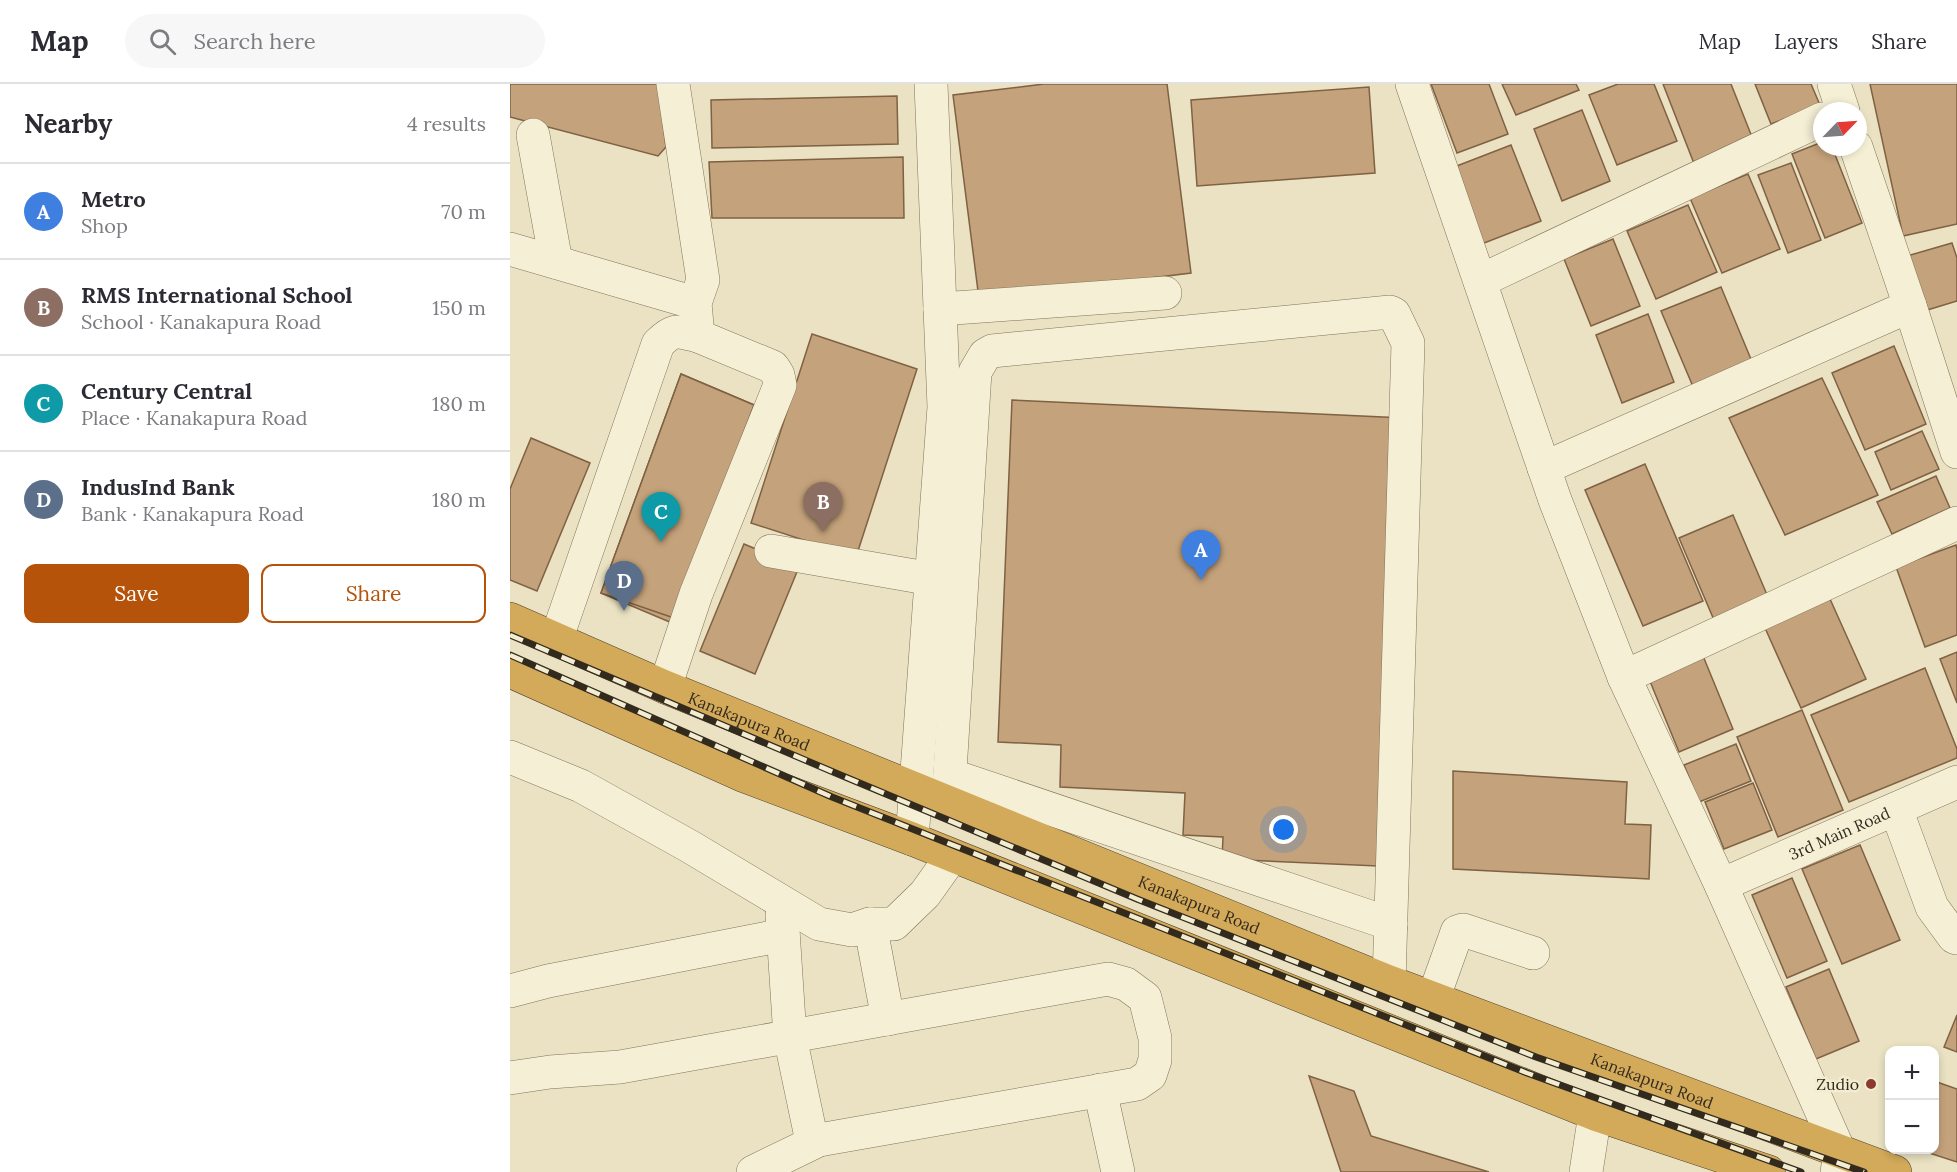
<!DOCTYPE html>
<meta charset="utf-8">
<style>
:root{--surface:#fff;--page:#f7f7f7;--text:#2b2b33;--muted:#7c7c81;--line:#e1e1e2;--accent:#b45309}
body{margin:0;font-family:Lora,serif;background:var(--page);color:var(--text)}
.controls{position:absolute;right:18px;bottom:18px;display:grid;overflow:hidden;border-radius:12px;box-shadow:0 3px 9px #0003}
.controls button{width:54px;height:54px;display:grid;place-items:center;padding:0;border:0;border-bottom:2px solid var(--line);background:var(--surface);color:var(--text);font:30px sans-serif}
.compass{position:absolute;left:1303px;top:18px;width:54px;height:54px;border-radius:50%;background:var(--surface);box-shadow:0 3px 9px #0003;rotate:65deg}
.you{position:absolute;left:774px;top:746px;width:21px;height:21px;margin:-15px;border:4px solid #fff;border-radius:50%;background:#1a73e8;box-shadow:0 0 0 9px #1a73e833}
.badge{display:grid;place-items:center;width:39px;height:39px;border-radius:50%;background:var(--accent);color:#fff;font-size:20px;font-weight:700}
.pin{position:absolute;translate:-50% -50px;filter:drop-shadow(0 2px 3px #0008)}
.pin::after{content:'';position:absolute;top:32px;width:21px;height:18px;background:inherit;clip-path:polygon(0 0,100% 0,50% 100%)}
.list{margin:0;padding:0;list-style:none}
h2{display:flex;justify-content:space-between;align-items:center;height:78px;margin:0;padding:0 24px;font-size:26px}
h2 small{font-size:20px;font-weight:400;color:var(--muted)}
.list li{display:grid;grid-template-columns:39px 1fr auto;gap:18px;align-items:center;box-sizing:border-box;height:96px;padding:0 24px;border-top:2px solid var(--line)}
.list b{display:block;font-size:22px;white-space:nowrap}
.list p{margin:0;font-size:20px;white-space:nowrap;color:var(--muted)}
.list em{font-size:20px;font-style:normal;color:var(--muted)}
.actions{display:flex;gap:12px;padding:18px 24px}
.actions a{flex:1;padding:14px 0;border:2px solid var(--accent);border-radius:12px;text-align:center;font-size:21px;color:var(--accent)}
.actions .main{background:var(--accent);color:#fff}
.icon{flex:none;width:33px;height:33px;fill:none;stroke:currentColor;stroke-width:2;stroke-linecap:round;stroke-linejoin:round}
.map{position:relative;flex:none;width:1447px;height:1088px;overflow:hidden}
header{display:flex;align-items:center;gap:36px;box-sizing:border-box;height:84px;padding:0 30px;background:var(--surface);border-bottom:2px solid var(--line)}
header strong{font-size:28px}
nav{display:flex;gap:33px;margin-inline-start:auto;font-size:21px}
.search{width:420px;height:54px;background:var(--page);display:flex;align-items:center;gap:15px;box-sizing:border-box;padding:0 21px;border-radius:33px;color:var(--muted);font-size:22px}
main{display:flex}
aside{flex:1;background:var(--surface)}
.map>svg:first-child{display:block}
.building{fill:#c4a27b;stroke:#7f6143;stroke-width:1.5}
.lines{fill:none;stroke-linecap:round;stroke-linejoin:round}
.minor-casing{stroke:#82745b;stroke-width:34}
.highway-casing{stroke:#50422f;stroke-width:34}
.minor{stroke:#f5efd5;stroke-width:33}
.highway{stroke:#d2aa5a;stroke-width:33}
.rail-casing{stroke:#332a1e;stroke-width:7}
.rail{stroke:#f2ecd1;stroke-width:4.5;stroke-dasharray:14;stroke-linecap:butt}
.poi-dot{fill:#8b3a30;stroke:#f2ecd1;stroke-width:2}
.labels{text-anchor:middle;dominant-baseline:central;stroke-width:5;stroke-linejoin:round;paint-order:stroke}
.street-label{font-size:16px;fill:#332a1e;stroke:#f2ecd1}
.poi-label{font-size:16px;fill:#332a1e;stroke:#f2ecd1;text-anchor:end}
</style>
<header>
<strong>Map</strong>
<div class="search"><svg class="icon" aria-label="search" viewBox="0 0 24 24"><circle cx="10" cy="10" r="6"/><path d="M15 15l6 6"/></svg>Search here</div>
<nav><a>Map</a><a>Layers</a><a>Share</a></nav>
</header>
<main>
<aside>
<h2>Nearby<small>4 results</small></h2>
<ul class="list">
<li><span class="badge" style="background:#3f7fe0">A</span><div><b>Metro</b><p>Shop</p></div><em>70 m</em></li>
<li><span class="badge" style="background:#8d6e63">B</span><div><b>RMS International School</b><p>School · Kanakapura Road</p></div><em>150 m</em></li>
<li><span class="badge" style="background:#0f9aa8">C</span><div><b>Century Central</b><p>Place · Kanakapura Road</p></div><em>180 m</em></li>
<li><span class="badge" style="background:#5c6f8a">D</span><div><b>IndusInd Bank</b><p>Bank · Kanakapura Road</p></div><em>180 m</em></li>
</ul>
<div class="actions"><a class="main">Save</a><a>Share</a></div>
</aside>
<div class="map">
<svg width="1447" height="1088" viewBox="0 0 1447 1088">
<rect width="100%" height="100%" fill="#eae2c2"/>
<g class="building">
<polygon points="0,0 148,0 156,63 148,72 0,33"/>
<polygon points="534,0 657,0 681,189 469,215 443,11"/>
<polygon points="921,0 979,0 998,50 947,69"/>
<polygon points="992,0 1066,0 1069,6 1006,31"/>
<polygon points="1108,0 1144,0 1167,57 1107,81 1079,11"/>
<polygon points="1153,0 1221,0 1244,58 1185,82"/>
<polygon points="1245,0 1301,0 1310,21 1261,40"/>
<polygon points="1360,0 1447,0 1447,140 1393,152"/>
<polygon points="859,3 865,89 687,102 681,16"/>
<polygon points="387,12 388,60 202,64 201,16"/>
<polygon points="1072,26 1100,97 1052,117 1024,45"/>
<polygon points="1312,58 1312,63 1322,63 1352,139 1315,154 1282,70"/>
<polygon points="1001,61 1031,137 969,161 939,85"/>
<polygon points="393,73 394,134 202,134 199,78"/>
<polygon points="1281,79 1311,156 1278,169 1248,91"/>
<polygon points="1238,90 1270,165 1212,189 1180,114"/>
<polygon points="1178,121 1207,188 1146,215 1117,147"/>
<polygon points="1103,155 1130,222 1081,242 1054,175"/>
<polygon points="1442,159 1447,174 1447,217 1414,227 1397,172"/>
<polygon points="1211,203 1243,280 1184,305 1151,227"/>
<polygon points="1138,230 1164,298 1112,319 1086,251"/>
<polygon points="302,250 407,285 346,473 241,439"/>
<polygon points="1384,262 1416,340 1355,366 1322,289"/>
<polygon points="171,290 244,321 162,539 91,509"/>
<polygon points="171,290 244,321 164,534 91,509"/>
<polygon points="1312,294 1368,411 1275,451 1219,334"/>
<polygon points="502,316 894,334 868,782 712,775 713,753 673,751 675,709 550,703 551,661 488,658"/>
<polygon points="1412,347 1429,385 1381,406 1365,368"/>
<polygon points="21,354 80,379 27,507 0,496 0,405"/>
<polygon points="1135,380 1193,517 1133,542 1075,406"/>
<polygon points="1426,392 1440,424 1382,450 1367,418"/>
<polygon points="1223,431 1258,513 1204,536 1169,454"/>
<polygon points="234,460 289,483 245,590 190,567"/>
<polygon points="1446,461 1447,465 1447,551 1415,563 1386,483"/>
<polygon points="1320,515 1356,595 1291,624 1255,544"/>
<polygon points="1191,567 1223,645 1169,668 1137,590"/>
<polygon points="1447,568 1447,619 1430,575"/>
<polygon points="1415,584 1447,665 1447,674 1339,718 1301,631"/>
<polygon points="1292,626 1333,726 1268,753 1227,653"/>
<polygon points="1226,660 1241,697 1189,718 1174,681"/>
<polygon points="943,687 1117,698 1115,740 1141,741 1139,795 943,785"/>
<polygon points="1243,699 1262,746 1214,765 1195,718"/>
<polygon points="1350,761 1390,856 1332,880 1292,785"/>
<polygon points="1282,794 1317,877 1277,894 1242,811"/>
<polygon points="1319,885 1349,957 1306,975 1276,903"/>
<polygon points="1447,931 1447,968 1434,963"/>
<polygon points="799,992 844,1007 861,1052 979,1088 831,1088"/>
<polygon points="1424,997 1447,1005 1447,1078 1410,1066 1424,1066"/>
</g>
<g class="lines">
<defs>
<g id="minor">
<polyline points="902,0 1045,416 1114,593 1211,801 1330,1069 1327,1088"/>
<polyline points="1324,0 1333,27"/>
<polyline points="23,51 46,178"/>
<polyline points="1346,63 1400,222 1447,368"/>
<polyline points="0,165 185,219"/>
<polyline points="970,197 1312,35"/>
<polyline points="430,225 655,209"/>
<polyline points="1034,384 1400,222"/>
<polyline points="261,467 422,495"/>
<path d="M46,556l102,-296c16,-16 19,-13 40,-8"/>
<polyline points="1114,593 1447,439"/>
<polyline points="155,603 186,510 270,301 268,291 263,283 188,252 185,219 193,196 163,0"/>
<polyline points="0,673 71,702 179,762 309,840 342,846 360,840 384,840 415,810 442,772"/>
<polyline points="440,691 881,840"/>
<polyline points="438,719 465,288 475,271 482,267 880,228 884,230 898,259 879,898"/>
<polyline points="1386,725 1422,823 1444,853 1447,854"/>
<polyline points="402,755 434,323 421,0"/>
<path id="s1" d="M1211,801l236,-103"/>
<polyline points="272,831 280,953 300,1048 309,1056"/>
<polyline points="360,840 378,935"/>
<polyline points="0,907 38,897 273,851"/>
<polyline points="923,915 947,848 953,846 1023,869"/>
<polyline points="0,994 40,988 110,983 598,895 616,900 635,914 645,954 645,976 640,991 627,1000 309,1056 243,1088"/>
<polyline points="590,1006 608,1088"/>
<polyline points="1076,1088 1085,1030"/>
</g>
<g id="highway">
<path id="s2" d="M0,535l155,68 724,295 506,190"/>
<polyline points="0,587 232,691 402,755 1085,1030 1259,1088"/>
</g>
</defs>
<use href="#minor" class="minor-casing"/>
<use href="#highway" class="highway-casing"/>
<use href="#minor" class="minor"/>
<use href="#highway" class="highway"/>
<defs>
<g id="rail">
<polyline points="0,551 328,690 627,815 1026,973 1354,1088"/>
<polyline points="0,571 322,713 1017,989 1291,1088"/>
</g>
</defs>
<use href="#rail" class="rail-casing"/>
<use href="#rail" class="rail"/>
</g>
<circle class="poi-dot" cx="1361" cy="1000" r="6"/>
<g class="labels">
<g class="street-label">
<text stroke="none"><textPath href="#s2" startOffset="260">Kanakapura Road</textPath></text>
<text stroke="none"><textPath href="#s1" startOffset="129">3rd Main Road</textPath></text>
<text stroke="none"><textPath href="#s2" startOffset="746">Kanakapura Road</textPath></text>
<text stroke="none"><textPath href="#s2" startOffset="1232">Kanakapura Road</textPath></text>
</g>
<g class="poi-label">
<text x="1349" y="1000">Zudio</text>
</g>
</g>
</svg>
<div class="controls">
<button>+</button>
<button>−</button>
</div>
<svg class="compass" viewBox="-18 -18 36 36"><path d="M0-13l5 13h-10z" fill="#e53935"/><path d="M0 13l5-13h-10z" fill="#7c7c81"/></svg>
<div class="you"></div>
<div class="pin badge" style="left:691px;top:496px;background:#3f7fe0">A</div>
<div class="pin badge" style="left:313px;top:448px;background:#8d6e63">B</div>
<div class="pin badge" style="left:151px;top:458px;background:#0f9aa8">C</div>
<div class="pin badge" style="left:114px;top:527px;background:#5c6f8a">D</div>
</div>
</main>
